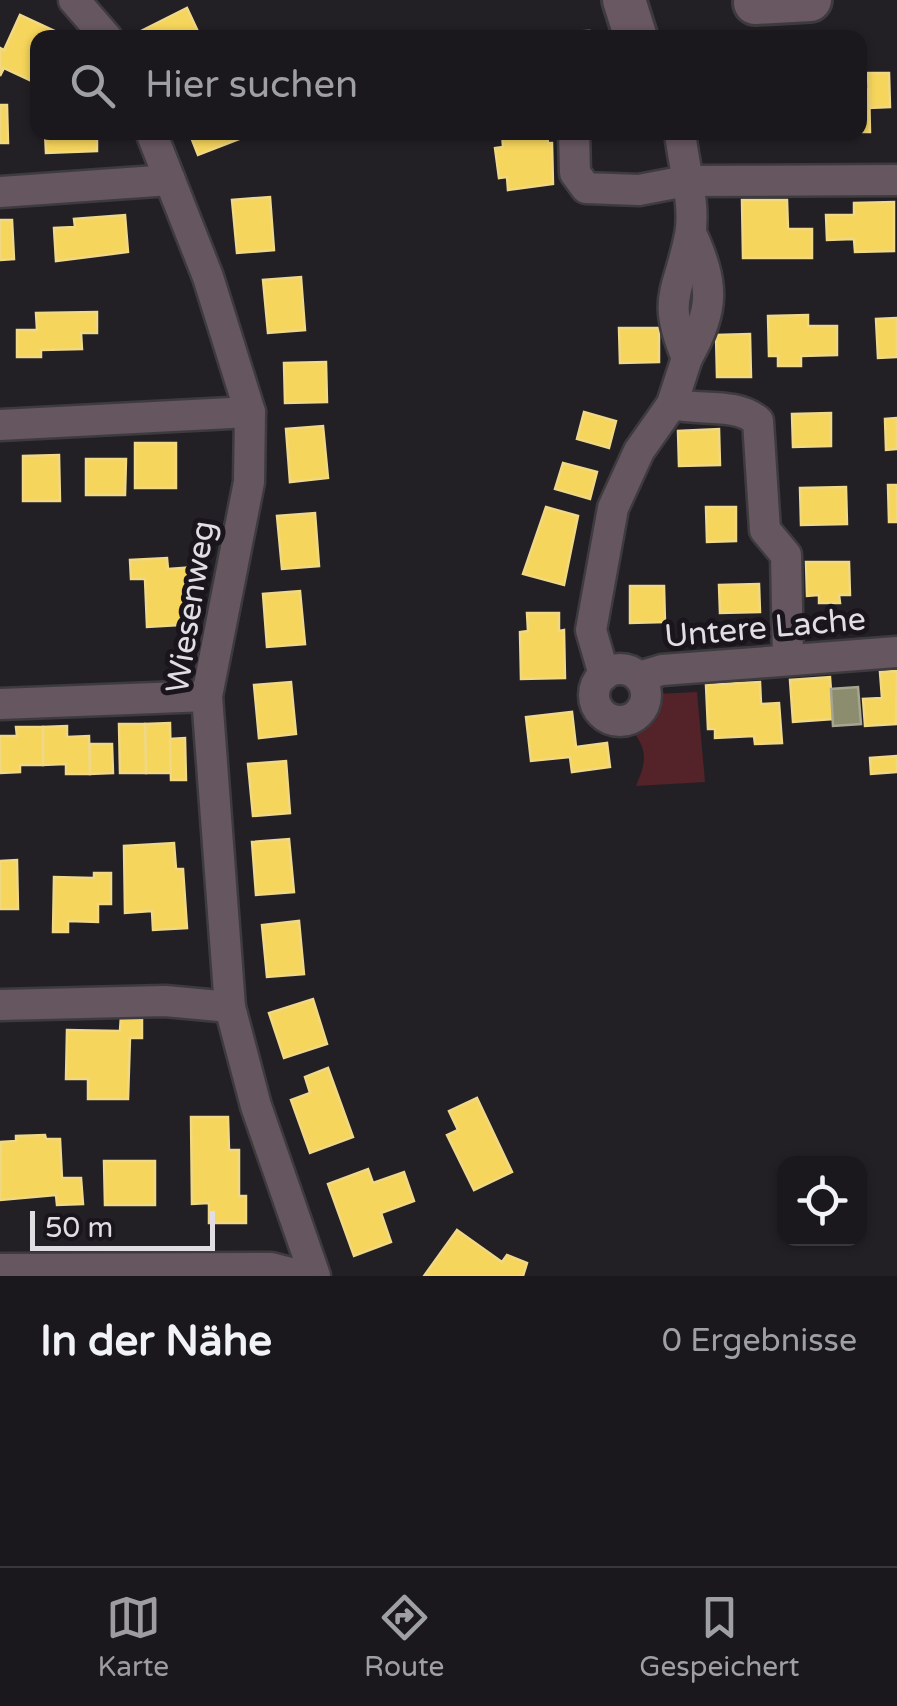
<!DOCTYPE html>
<html lang="de">
<meta charset="utf-8">
<style>
:root{--surface:#1a181c;--page:#232125;--text:#f1f3f6;--muted:#9fa0a3;--line:#38373b;--accent:#9e9ca0}
body{margin:0;font-family:"Varela Round",sans-serif;background:var(--page);color:var(--text)}
.controls{position:absolute;right:30px;bottom:30px;display:grid;overflow:hidden;border-radius:20px;box-shadow:0 2px 8px #0004}
.controls button{width:90px;height:90px;display:grid;place-items:center;padding:0;border:0;border-bottom:2px solid var(--line);background:var(--surface);color:var(--text);font:50px sans-serif}
.scale{position:absolute;left:30px;bottom:25px;width:185px;box-sizing:border-box;padding-left:10px;border:5px solid #e1dee3;border-top:0;font-size:28px;line-height:35px;white-space:nowrap;color:#e1dee3;-webkit-text-stroke:8px #1a151c;paint-order:stroke}
.list{margin:0;padding:0;list-style:none}
h2{display:flex;justify-content:space-between;align-items:center;height:130px;margin:0;padding:0 40px;font-size:42px}
h2 small{font-size:32px;font-weight:400;color:var(--muted)}
.icon{flex:none;width:55px;height:55px;fill:none;stroke:currentColor;stroke-width:2;stroke-linecap:round;stroke-linejoin:round}
.map{position:relative;flex:none;width:897px;height:1276px;overflow:hidden}
.search{position:absolute;background:var(--surface);box-shadow:0 2px 8px #0004;left:30px;right:30px;top:30px;height:110px;display:flex;align-items:center;gap:25px;box-sizing:border-box;padding:0 35px;border-radius:20px;color:var(--muted);font-size:38px}
.sheet{height:290px;background:var(--surface)}
nav{display:flex;justify-content:space-around;align-items:center;box-sizing:border-box;height:140px;border-top:2px solid var(--line);background:var(--surface);font-size:28px;color:var(--muted)}
nav a{display:grid;justify-items:center;gap:5px}
nav .on{color:var(--accent)}
.map>svg:first-child{display:block}
.green{fill:#532329}
.homes{fill:#f6d55c;stroke:#f0d884;stroke-width:2.5}
.industry{fill:#8c8c6e;stroke:#a6a591;stroke-width:2.5}
.lines{fill:none;stroke-linecap:round;stroke-linejoin:round}
.street-casing{stroke:#3e3b3f;stroke-width:35}
.secondary-casing{stroke:#3e3b3f;stroke-width:48}
.street{stroke:#655660;stroke-width:30}
.secondary{stroke:#695762;stroke-width:42}
.labels{text-anchor:middle;dominant-baseline:central;stroke-width:10;stroke-linejoin:round;paint-order:stroke}
.street-label{font-size:32px;fill:#e1dee3;stroke:#1a151c}
</style>
<div class="map">
<svg width="897" height="1276" viewBox="0 0 897 1276">
<rect width="100%" height="100%" fill="#232025"/>
<path class="green" d="M697,692l8,90 -69,4c11,-26 12,-36 -6,-59l23,-19 5,-14z"/>
<g class="homes">
<polygon points="187,8 201,38 142,38 139,32"/>
<polygon points="20,15 57,32 54,38 38,38 34,82 4,68 0,76 0,48 4,50"/>
<polygon points="590,31 604,38 521,38 523,33"/>
<polygon points="868,73 889,73 890,107 869,108"/>
<polygon points="860,89 869,89 870,132 860,132"/>
<polygon points="0,105 7,105 8,143 0,143"/>
<polygon points="45,132 106,132 106,134 97,134 97,151 46,153"/>
<polygon points="189,132 246,132 247,136 198,155"/>
<polygon points="502,132 547,132 548,143 552,143 553,184 508,190 507,177 499,178 495,148 503,147"/>
<polygon points="270,197 274,250 237,253 232,200"/>
<polygon points="742,200 787,200 788,229 812,229 812,258 743,258"/>
<polygon points="894,202 894,251 855,252 854,239 827,240 826,215 854,215 854,203"/>
<polygon points="125,215 128,252 56,261 54,228 75,227 74,219"/>
<polygon points="0,220 12,220 14,259 0,260"/>
<polygon points="301,277 305,330 268,333 263,280"/>
<polygon points="97,312 97,333 81,333 82,349 41,350 41,357 17,357 17,330 37,330 36,313"/>
<polygon points="808,315 808,326 837,326 837,355 801,356 801,366 778,366 778,356 769,356 768,316"/>
<polygon points="897,318 897,357 878,358 876,319"/>
<polygon points="619,328 659,328 659,362 620,363"/>
<polygon points="750,334 751,377 717,377 716,335"/>
<polygon points="326,362 327,402 285,403 284,363"/>
<polygon points="584,412 616,421 609,448 577,439"/>
<polygon points="831,413 831,446 793,447 792,414"/>
<polygon points="897,418 897,449 886,450 885,419"/>
<polygon points="323,426 328,478 290,482 286,429"/>
<polygon points="719,429 720,465 679,466 678,431"/>
<rect x="135" y="443" width="41" height="45"/>
<polygon points="59,455 60,501 23,501 23,456"/>
<polygon points="86,459 126,459 125,495 86,495"/>
<polygon points="563,463 597,472 590,499 555,489"/>
<polygon points="888,485 897,485 897,522 889,522"/>
<polygon points="846,487 847,524 801,525 800,488"/>
<polygon points="546,507 578,516 564,585 523,574"/>
<polygon points="706,507 736,507 736,541 707,542"/>
<polygon points="315,513 319,566 282,569 277,516"/>
<polygon points="167,558 168,569 194,567 197,624 147,627 145,579 131,579 130,560"/>
<polygon points="806,562 849,562 850,595 839,595 840,603 819,603 819,595 807,596"/>
<polygon points="759,584 760,612 720,613 719,585"/>
<polygon points="630,586 664,586 665,622 630,623"/>
<polygon points="300,591 305,644 267,647 263,594"/>
<polygon points="527,613 559,613 559,631 564,630 565,678 521,679 520,632 528,631"/>
<polygon points="897,671 896,724 865,726 863,699 882,698 880,672"/>
<polygon points="830,677 833,719 793,722 790,680"/>
<polygon points="291,682 296,734 259,738 254,685"/>
<polygon points="760,682 761,704 779,703 782,743 755,744 754,736 715,738 715,729 708,729 706,685"/>
<polygon points="572,712 576,747 607,743 610,767 572,772 570,757 531,761 526,717"/>
<polygon points="170,723 171,773 146,773 145,724"/>
<polygon points="119,724 145,724 146,773 120,773"/>
<polygon points="67,726 67,737 89,736 90,774 66,774 66,764 43,765 43,727"/>
<polygon points="16,727 43,727 43,765 20,765 20,772 0,773 0,736 17,736"/>
<polygon points="185,738 186,780 171,780 170,739"/>
<polygon points="90,744 112,744 113,773 90,774"/>
<polygon points="897,756 897,772 871,774 870,758"/>
<polygon points="286,761 290,813 253,816 248,764"/>
<polygon points="289,839 294,892 256,895 252,842"/>
<polygon points="174,843 176,869 183,869 187,928 153,930 152,911 125,913 124,846"/>
<polygon points="17,860 18,909 0,909 0,861"/>
<polygon points="94,873 111,873 111,904 98,904 98,922 68,921 68,932 53,932 54,877 94,878"/>
<polygon points="299,921 304,974 267,977 262,925"/>
<polygon points="313,999 327,1044 284,1058 269,1013"/>
<polygon points="121,1015 142,1015 142,1038 130,1038 128,1099 88,1099 88,1079 66,1079 67,1030 120,1031"/>
<polygon points="328,1068 353,1137 310,1153 291,1100 310,1093 305,1077"/>
<polygon points="477,1098 512,1172 474,1190 447,1135 458,1130 449,1111"/>
<polygon points="191,1117 228,1117 229,1150 239,1150 239,1196 246,1196 246,1223 209,1223 209,1203 192,1204"/>
<polygon points="45,1135 46,1139 60,1139 62,1178 81,1178 83,1204 57,1205 56,1195 0,1200 1,1142 16,1141 16,1136"/>
<polygon points="104,1161 155,1161 155,1205 105,1205"/>
<polygon points="368,1169 373,1183 404,1172 414,1201 381,1213 391,1242 354,1256 328,1184"/>
<polygon points="457,1230 502,1262 507,1255 527,1263 523,1276 424,1276"/>
</g>
<polygon class="industry" points="858,687 861,724 833,726 831,689"/>
<g class="lines">
<defs>
<g id="street">
<polyline points="74,0 107,38"/>
<polyline points="151,132 208,277 250,412 249,482 207,696 230,1007 256,1106 315,1276"/>
<polyline points="574,132 575,173 586,188 639,190 686,181 897,180"/>
<polyline points="0,192 170,180"/>
<path d="M687,358c28,-49 27,-74 4,-125"/>
<path d="M672,404c29,7 63,-2 86,17l7,109 21,25 2,105"/>
<polyline points="0,425 250,412"/>
<circle cx="620" cy="695" r="26"/>
<path d="M604,675l-13,-45 22,-122 26,-57 33,-47 15,-46c-26,-61 -8,-65 3,-123 6,-30 -7,-72 -10,-103"/>
<polyline points="639,677 662,670 897,652"/>
<polyline points="0,704 207,696"/>
<polyline points="0,1005 165,1001 230,1007"/>
<polyline points="0,1269 271,1268 302,1276"/>
</g>
<g id="secondary">
<polyline points="624,0 636,38"/>
<polyline points="755,3 810,0"/>
</g>
</defs>
<use href="#street" class="street-casing"/>
<use href="#secondary" class="secondary-casing"/>
<use href="#street" class="street"/>
<use href="#secondary" class="secondary"/>
</g>
<g class="labels">
<g class="street-label">
<text transform="translate(191 607) rotate(-81)">Wiesenweg</text>
<text transform="translate(765 628) rotate(-5)">Untere Lache</text>
</g>
</g>
</svg>
<div class="controls">
<button><svg class="icon" aria-label="locate" viewBox="0 0 24 24"><circle cx="12" cy="12" r="6"/><path d="M12 2v4M12 18v4M2 12h4M18 12h4"/></svg></button>
</div>
<div class="scale">50 m</div>
<div class="search"><svg class="icon" aria-label="search" viewBox="0 0 24 24"><circle cx="10" cy="10" r="6"/><path d="M15 15l6 6"/></svg>Hier suchen</div>
</div>
<section class="sheet">
<h2>In der Nähe<small>0 Ergebnisse</small></h2>
<ul class="list">
</ul>
</section>
<nav>
<a class="on"><svg class="icon" aria-label="map" viewBox="0 0 24 24"><path d="M3 6l6-2 6 2 6-2v14l-6 2-6-2-6 2zM9 4v14M15 6v14"/></svg>Karte</a>
<a><svg class="icon" aria-label="directions" viewBox="0 0 24 24"><path d="M12 3l9 9-9 9-9-9zM9 14v-3h6M13 9l2 2-2 2"/></svg>Route</a>
<a><svg class="icon" aria-label="saved" viewBox="0 0 24 24"><path d="M7 4h10v16l-5-4-5 4z"/></svg>Gespeichert</a>
</nav>
